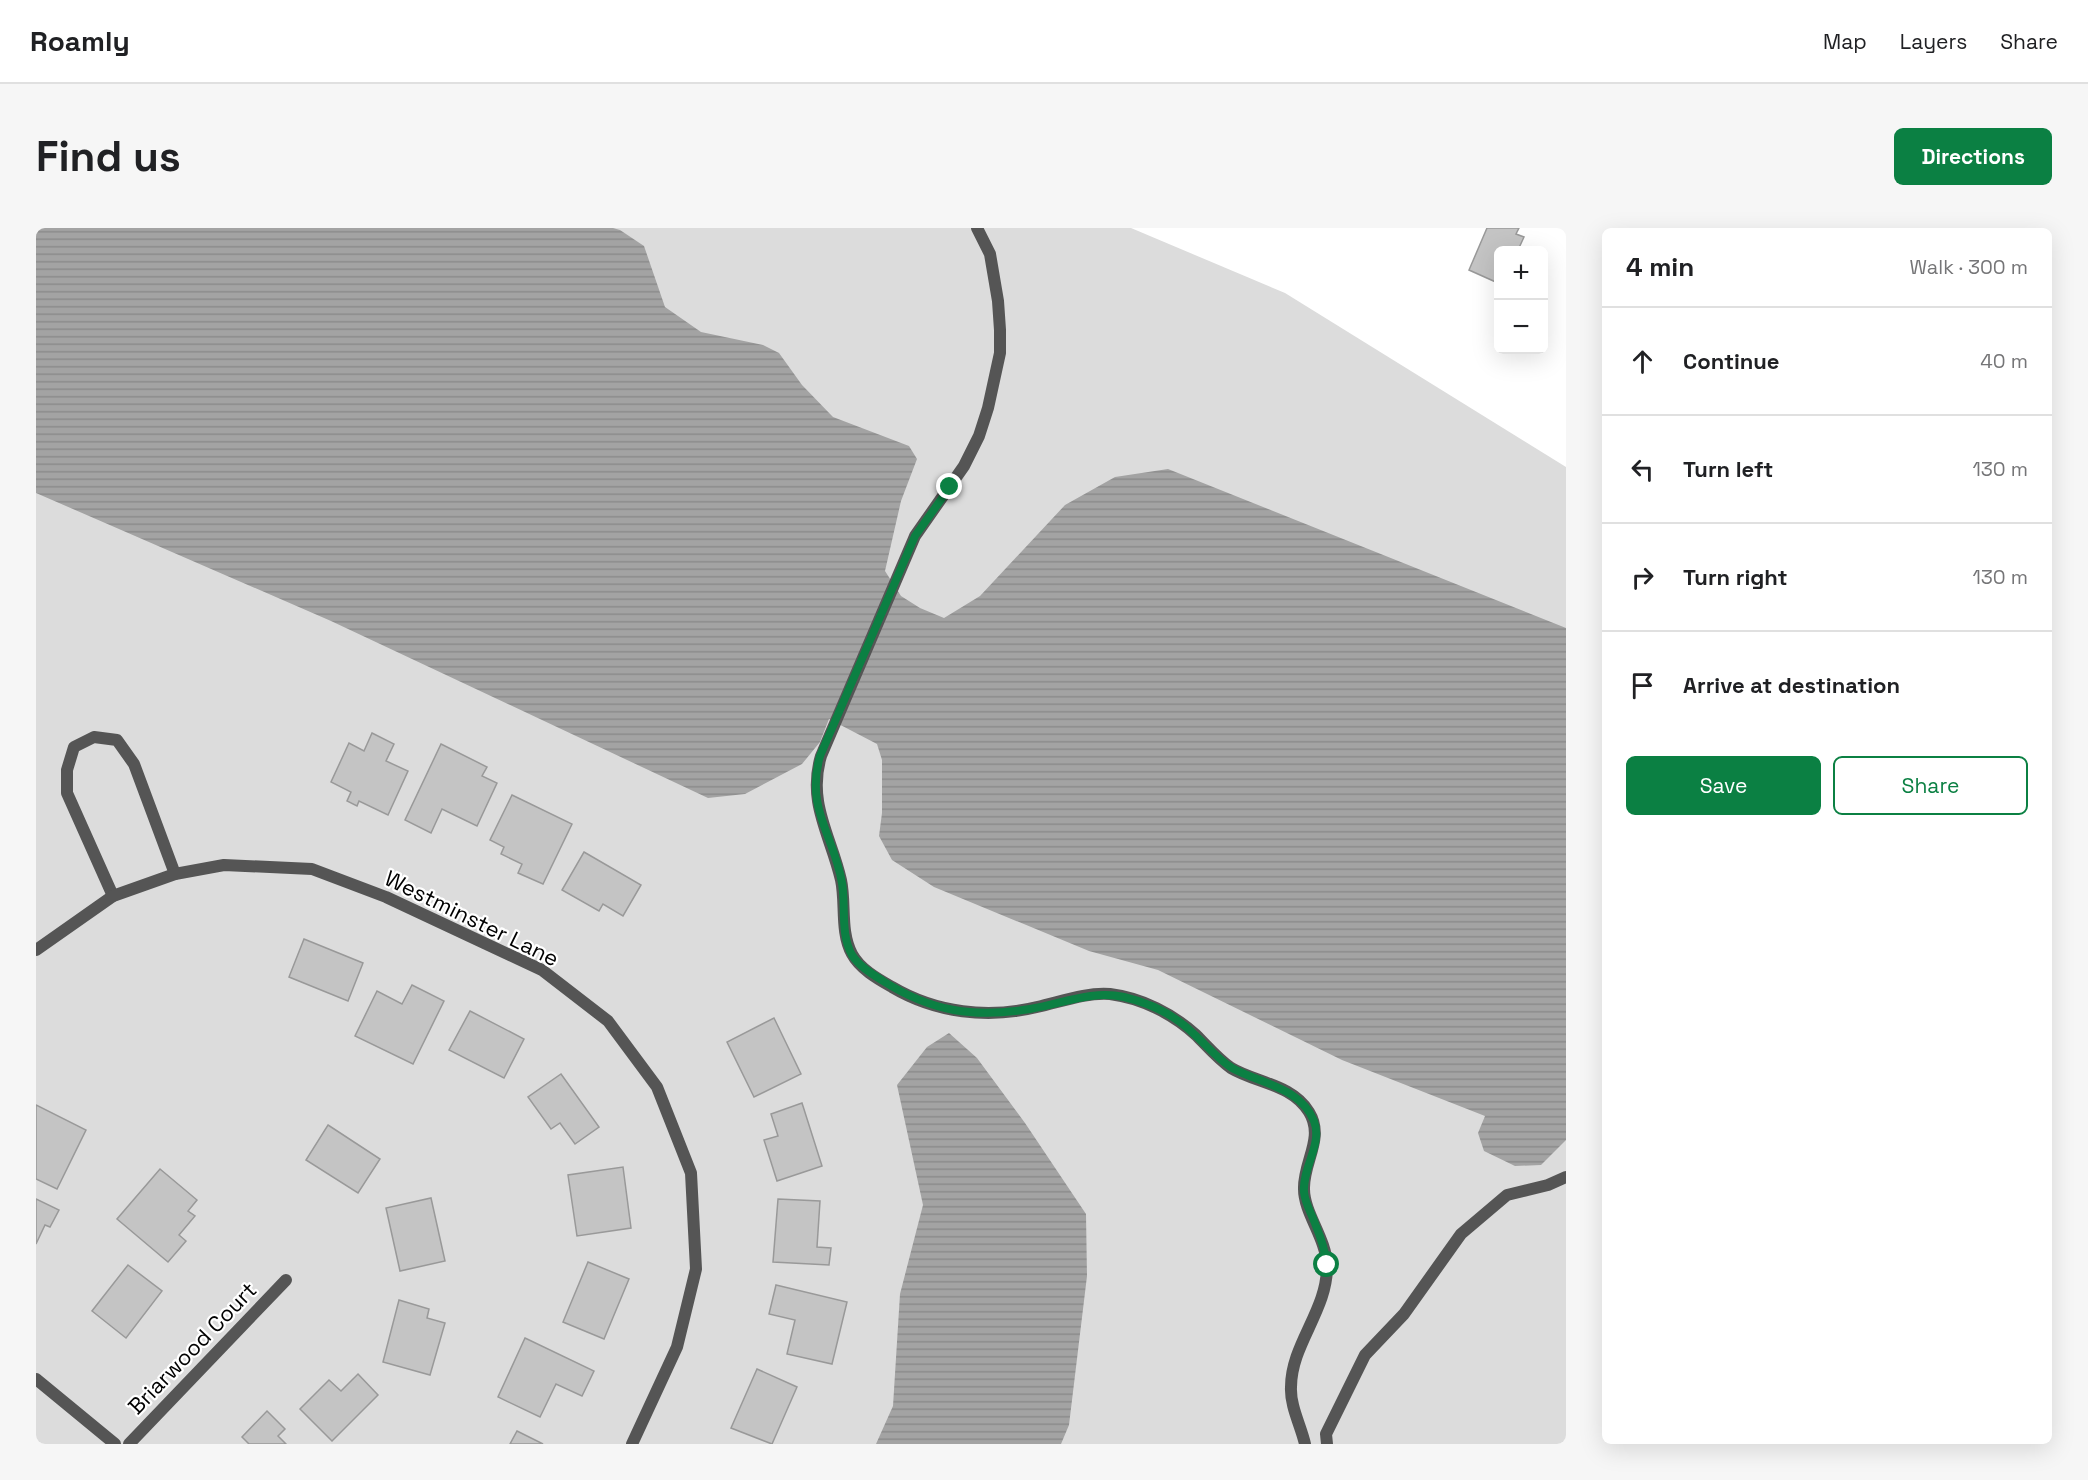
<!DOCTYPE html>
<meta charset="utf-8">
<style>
:root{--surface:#fff;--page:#f6f6f6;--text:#202124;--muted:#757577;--line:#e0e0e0;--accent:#0b8043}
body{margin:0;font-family:"Space Grotesk",sans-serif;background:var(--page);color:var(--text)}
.controls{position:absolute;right:18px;top:18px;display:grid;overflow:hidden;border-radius:9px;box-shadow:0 6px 24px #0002}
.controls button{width:54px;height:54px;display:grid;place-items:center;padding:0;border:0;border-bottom:2px solid var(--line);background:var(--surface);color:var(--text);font:30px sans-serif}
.stop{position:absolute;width:18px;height:18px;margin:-14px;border:4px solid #0b8043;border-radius:50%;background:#fff}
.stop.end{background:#0b8043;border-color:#fff;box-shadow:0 2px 6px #0008}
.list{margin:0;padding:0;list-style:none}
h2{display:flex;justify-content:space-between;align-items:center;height:78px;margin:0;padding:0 24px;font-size:26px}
h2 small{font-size:20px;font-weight:400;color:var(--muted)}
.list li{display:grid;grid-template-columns:39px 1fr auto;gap:18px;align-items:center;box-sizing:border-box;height:108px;padding:0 24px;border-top:2px solid var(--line)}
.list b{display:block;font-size:22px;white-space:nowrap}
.list em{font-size:20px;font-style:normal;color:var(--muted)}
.actions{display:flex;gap:12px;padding:18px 24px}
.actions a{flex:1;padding:14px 0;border:2px solid var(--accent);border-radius:9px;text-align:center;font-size:21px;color:var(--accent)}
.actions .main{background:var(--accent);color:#fff}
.icon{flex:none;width:33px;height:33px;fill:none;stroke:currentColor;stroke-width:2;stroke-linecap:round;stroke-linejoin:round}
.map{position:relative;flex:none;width:1530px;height:1216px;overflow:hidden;border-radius:9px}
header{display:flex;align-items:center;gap:36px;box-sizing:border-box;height:84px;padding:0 30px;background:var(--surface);border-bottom:2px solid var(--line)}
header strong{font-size:28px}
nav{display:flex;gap:33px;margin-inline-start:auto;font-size:21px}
.intro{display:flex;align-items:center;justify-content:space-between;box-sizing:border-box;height:144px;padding:0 36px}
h1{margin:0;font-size:42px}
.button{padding:15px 27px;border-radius:9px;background:var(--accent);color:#fff;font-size:21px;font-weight:700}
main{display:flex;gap:36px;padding:0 36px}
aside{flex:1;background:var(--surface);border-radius:9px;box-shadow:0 6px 24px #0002}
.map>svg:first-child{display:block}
.grass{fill:#dcdcdc}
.water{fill:url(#water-rules)}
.building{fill:#c4c4c4;stroke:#999;stroke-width:1.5}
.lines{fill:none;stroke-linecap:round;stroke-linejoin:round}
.lane{stroke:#555;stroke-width:12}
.street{stroke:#555;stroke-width:12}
.route{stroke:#0b8043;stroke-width:8}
.labels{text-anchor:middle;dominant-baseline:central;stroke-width:4.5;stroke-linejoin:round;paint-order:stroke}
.street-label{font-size:22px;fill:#000;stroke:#fff}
</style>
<header>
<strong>Roamly</strong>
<nav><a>Map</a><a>Layers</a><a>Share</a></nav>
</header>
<div class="intro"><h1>Find us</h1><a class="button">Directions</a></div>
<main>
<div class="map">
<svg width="1530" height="1216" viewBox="0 0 1530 1216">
<defs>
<pattern id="water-rules" width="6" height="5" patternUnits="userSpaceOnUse" patternTransform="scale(1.5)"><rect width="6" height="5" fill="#a3a3a3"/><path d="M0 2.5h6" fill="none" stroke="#8b8b8b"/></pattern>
</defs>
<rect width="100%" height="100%" fill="#fff"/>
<polygon class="grass" points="0,0 1095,0 1249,65 1530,239 1530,1216 0,1216"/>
<g class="water">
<polygon points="0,0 577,0 584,2 608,18 629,79 665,104 727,117 743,125 766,157 797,189 873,218 881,231 865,273 849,343 865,368 884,380 908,390 944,368 1029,277 1079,249 1132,241 1530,400 1530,912 1505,937 1479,938 1448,923 1442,905 1449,888 1306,832 1122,742 1053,723 898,659 856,632 843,608 846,585 846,532 841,516 793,491 784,514 766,536 709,566 672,570 295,393 0,265"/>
<polygon points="913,805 941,830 989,895 1050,986 1051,1048 1033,1197 1025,1216 840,1216 857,1178 864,1066 887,977 861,857 891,819"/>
</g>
<g class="building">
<polygon points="1451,0 1483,0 1480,6 1488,9 1482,22 1462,22 1462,55 1433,42"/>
<polygon points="336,505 358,516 350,533 372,543 352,587 323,573 321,578 311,573 315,564 295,554 313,515 328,523"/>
<polygon points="405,516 451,539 446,548 461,555 441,598 406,581 395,605 369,592"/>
<polygon points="476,567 536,596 507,656 482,645 486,636 465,626 468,619 454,612"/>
<polygon points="548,624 605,657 587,688 567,676 563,683 526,662"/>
<polygon points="268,711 327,735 312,773 253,749"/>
<polygon points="376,757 408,773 377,836 319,808 341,763 366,776"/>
<polygon points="434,783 488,811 468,850 413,822"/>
<polygon points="738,790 765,846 718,869 691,814"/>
<polygon points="525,846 563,899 539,916 524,895 515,901 492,869"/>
<polygon points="766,875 786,938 741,953 728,912 742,908 735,886"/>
<polygon points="0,877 50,902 21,961 0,951"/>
<polygon points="292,897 344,931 322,965 270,932"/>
<polygon points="587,939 595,1000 541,1008 532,947"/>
<polygon points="124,941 161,972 152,983 159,988 143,1007 150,1013 132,1034 81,991"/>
<polygon points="395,970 409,1033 364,1043 350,980"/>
<polygon points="0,971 23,982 14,999 9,997 0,1016"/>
<polygon points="742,971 784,973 781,1019 795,1020 793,1037 737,1034"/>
<polygon points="552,1034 593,1051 568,1111 527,1094"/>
<polygon points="92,1037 126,1063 90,1110 56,1083"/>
<polygon points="740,1057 811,1074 796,1136 751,1126 759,1092 733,1086"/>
<polygon points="363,1072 393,1081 391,1090 409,1095 394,1147 347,1134"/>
<polygon points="489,1110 558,1143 546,1168 520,1156 504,1189 462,1169"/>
<polygon points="721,1141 761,1159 736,1216 695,1200"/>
<polygon points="322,1146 342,1167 296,1213 264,1181 293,1152 305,1163"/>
<polygon points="231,1183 249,1201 242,1208 250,1216 213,1216 206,1209"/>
<polygon points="481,1203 507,1216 474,1216"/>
</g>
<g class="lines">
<g class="lane">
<path d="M941,0l13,26 8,47 2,29v23l-12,55 -9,28 -15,30 -49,70 -94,220c-14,47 10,80 20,124 5,23 -1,52 11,74 8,15 26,25 40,33 44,26 96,32 145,20 23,-5 49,-15 73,-13 32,4 63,20 86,41 11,11 22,24 35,33 25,15 61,16 78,44 16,26 -6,50 -5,77 0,24 22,49 23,76 1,45 -36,79 -36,122 -1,19 10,39 14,57"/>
<polyline points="1291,1216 1290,1206 1329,1127 1368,1086 1425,1006 1471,967 1512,957 1530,949"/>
</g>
<g class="street">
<polyline points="77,668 31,565 31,542 38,519 58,509 81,512 98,536 139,646"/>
<polyline points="0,722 77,668 139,646 188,637 276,641 350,669 506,742 572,793 621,859 655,945 660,1041 641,1119 596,1216"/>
<polyline points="0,1151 79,1216"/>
<polyline points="93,1216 250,1052"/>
</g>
</g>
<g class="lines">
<path class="route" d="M914,259l-35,49 -95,220c-15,53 14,79 22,127 4,23 -2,51 10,72 7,11 20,19 31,26 49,31 91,37 147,28 32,-5 61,-19 94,-12 26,6 52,19 71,38 12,11 24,25 37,33 29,16 68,19 82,53 9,23 -12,47 -10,71 1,12 8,22 12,34 5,12 9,25 11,39"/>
</g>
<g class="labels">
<g class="street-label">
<text transform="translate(436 690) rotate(26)">Westminster Lane</text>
<text transform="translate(156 1120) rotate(-46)">Briarwood Court</text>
</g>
</g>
</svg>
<div class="controls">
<button>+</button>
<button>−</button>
</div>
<div class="stop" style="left:1291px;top:1037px"></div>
<div class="stop end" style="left:914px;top:259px"></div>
</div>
<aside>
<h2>4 min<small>Walk · 300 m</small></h2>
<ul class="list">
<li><svg class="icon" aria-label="ahead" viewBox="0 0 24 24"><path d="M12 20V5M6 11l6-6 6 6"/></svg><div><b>Continue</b></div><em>40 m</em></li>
<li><svg class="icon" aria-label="left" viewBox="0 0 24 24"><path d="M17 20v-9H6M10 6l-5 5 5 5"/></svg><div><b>Turn left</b></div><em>130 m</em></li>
<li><svg class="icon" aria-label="right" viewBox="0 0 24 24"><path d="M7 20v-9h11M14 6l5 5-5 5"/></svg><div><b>Turn right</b></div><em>130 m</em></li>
<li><svg class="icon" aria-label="arrive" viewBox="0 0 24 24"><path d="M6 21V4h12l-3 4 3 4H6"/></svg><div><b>Arrive at destination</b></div></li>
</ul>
<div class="actions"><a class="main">Save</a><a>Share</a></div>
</aside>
</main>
